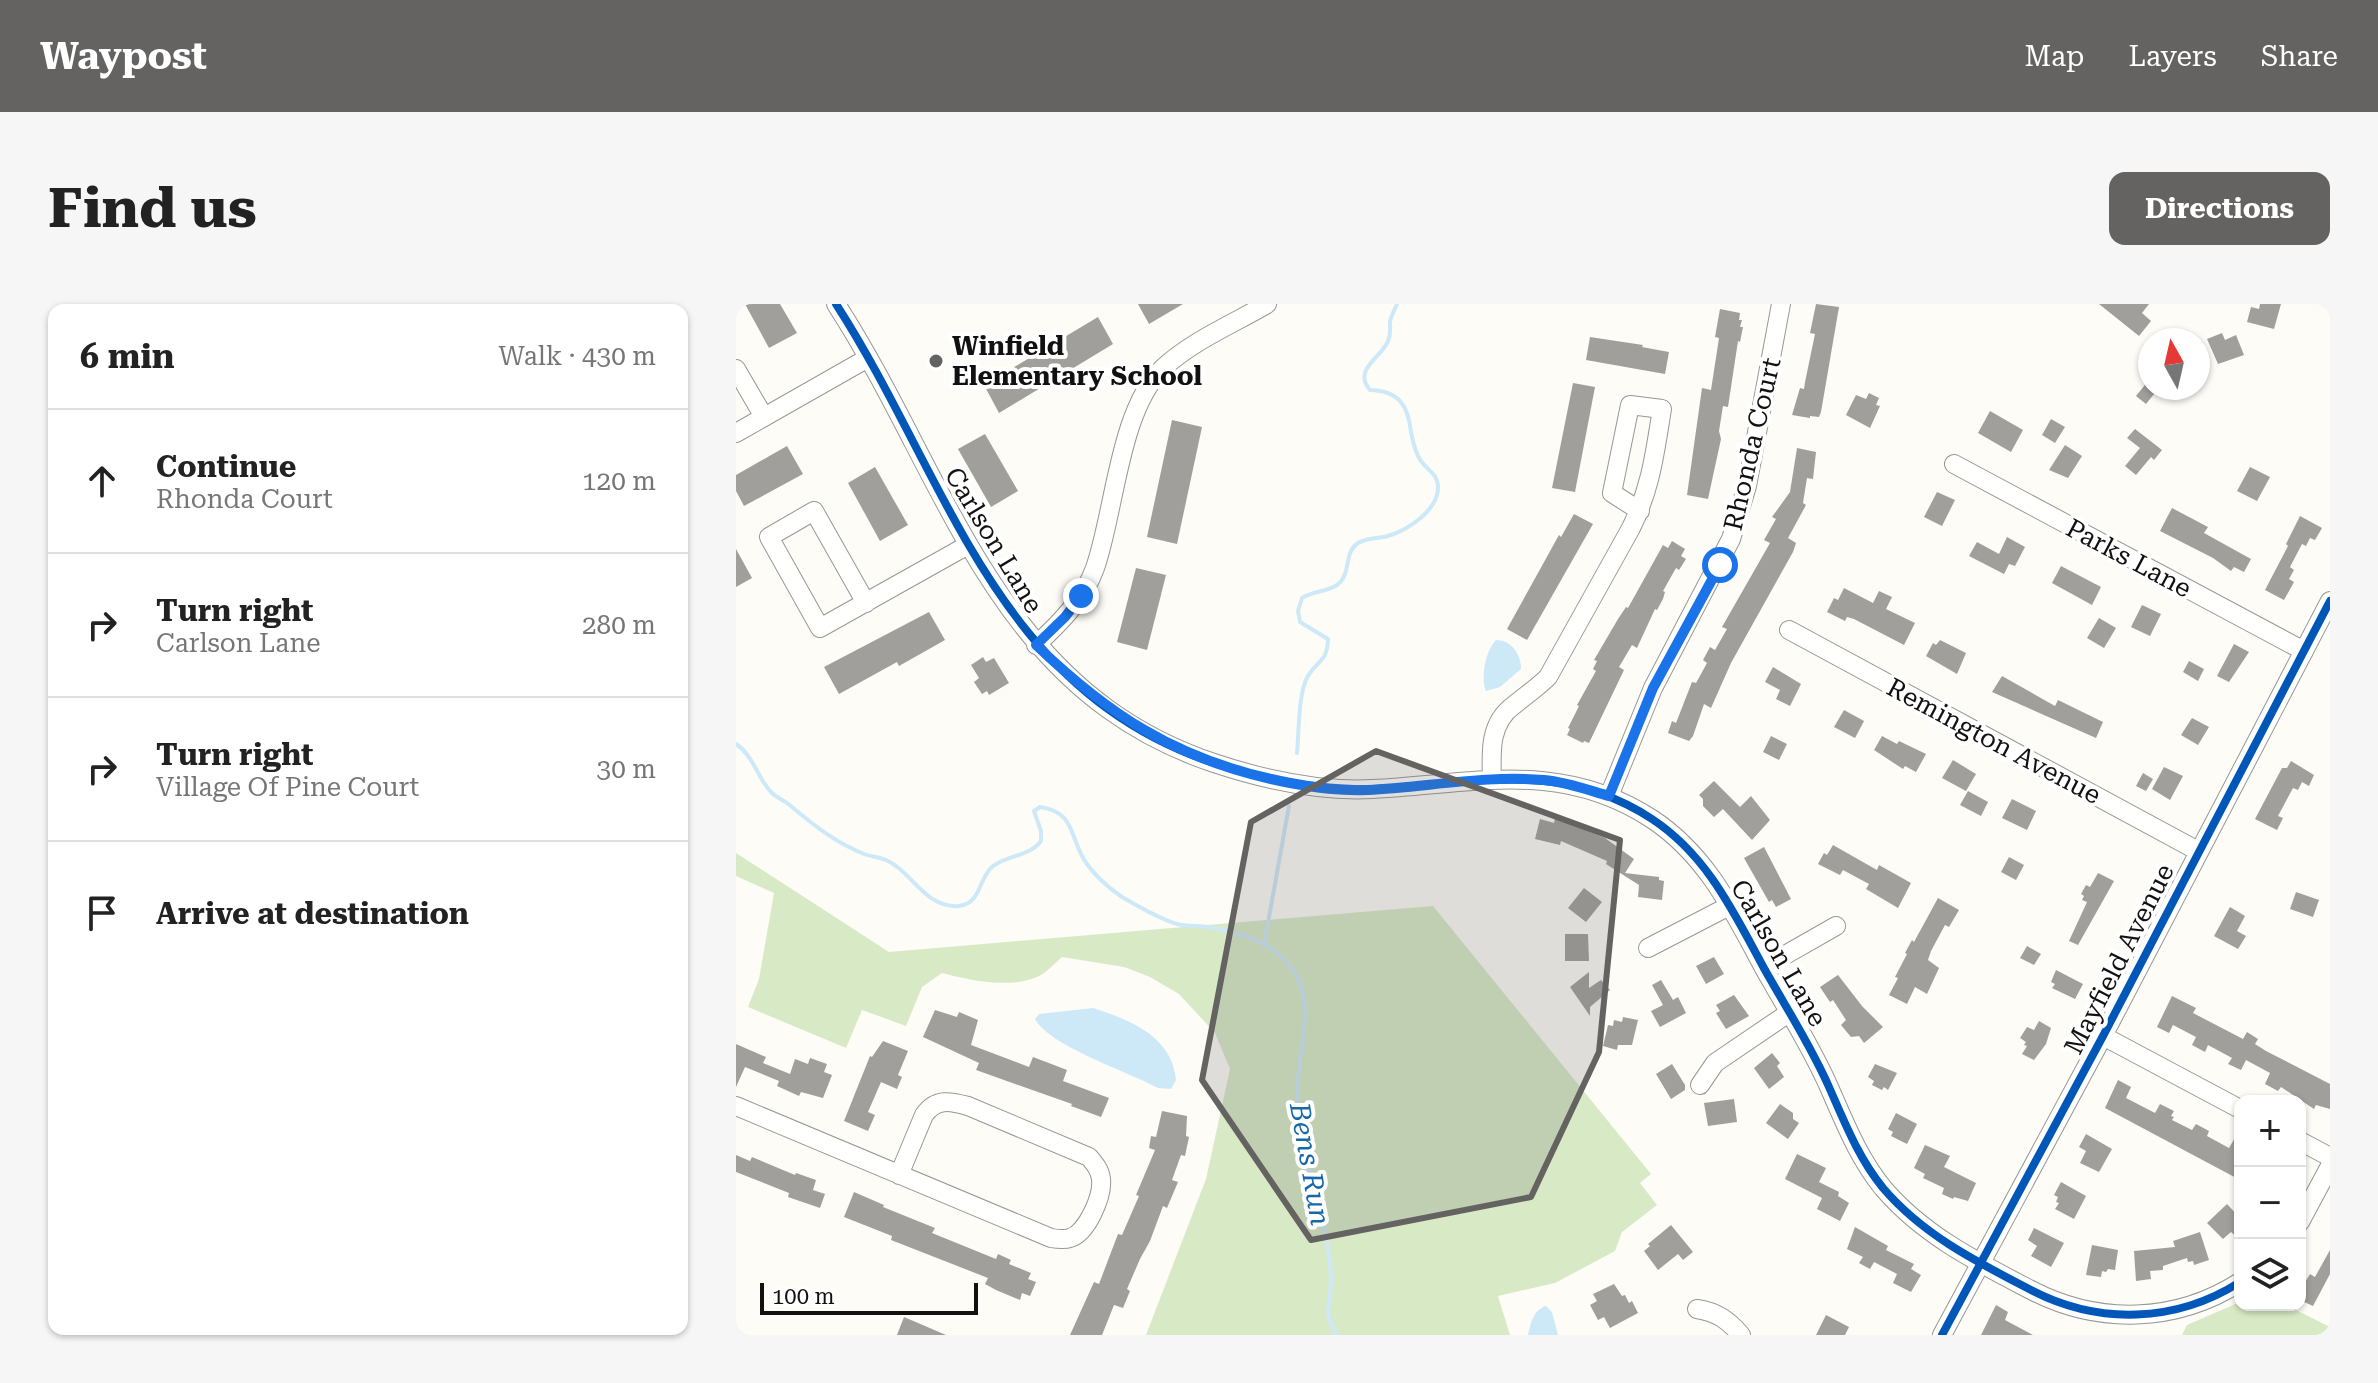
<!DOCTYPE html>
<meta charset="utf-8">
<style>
:root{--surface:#fff;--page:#f6f6f6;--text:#222;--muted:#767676;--line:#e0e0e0;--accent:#646362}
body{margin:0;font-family:"Roboto Serif",serif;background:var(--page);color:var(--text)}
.controls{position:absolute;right:24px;bottom:24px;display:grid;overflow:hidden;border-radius:16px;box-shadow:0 2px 6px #0004}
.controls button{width:72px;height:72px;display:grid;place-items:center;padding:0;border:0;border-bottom:2px solid var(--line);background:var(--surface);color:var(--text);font:40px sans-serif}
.compass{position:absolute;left:1402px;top:24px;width:72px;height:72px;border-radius:50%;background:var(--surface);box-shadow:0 2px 6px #0004;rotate:352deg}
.scale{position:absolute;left:24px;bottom:20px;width:218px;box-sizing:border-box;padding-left:8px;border:4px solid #111;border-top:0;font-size:22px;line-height:28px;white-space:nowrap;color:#111;-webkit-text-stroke:6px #fff;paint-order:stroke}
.stop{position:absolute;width:24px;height:24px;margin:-18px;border:6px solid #1a73e8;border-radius:50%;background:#fff}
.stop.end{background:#1a73e8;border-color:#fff;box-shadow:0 2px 8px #0008}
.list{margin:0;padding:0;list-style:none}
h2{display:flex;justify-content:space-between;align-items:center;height:104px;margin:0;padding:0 32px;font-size:34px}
h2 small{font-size:26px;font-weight:400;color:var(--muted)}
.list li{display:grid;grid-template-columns:52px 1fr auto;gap:24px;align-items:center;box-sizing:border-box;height:144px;padding:0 32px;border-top:2px solid var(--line)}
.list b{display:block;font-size:30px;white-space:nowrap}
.list p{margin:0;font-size:26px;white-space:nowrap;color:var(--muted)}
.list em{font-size:26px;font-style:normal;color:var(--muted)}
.icon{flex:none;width:44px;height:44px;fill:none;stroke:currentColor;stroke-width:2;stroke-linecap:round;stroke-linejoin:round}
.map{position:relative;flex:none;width:1594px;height:1031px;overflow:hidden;border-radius:16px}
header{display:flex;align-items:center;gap:48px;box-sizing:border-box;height:112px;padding:0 40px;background:var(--accent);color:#fff}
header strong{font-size:38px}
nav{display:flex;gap:44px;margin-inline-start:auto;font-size:28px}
.intro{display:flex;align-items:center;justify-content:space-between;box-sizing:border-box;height:192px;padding:0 48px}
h1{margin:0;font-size:56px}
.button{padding:20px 36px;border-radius:16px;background:var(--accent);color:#fff;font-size:28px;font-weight:700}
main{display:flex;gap:48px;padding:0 48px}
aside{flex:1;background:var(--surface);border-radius:16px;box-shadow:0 2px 6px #0004}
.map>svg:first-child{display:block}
.forest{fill:#d8eac5}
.water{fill:#cde8f7}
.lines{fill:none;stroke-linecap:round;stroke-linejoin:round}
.stream{stroke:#cde8f7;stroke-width:4}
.building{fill:#a19f9c}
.minor-casing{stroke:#979795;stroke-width:20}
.minor{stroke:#fffffe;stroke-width:18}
.cycleway-casing{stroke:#fff;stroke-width:13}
.cycleway{stroke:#0057b8;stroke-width:8}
.route{stroke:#1a73e8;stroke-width:10}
.marked{fill:#646362;fill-opacity:0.2;stroke:#646362;stroke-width:6;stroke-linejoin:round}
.poi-dot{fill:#646362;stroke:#fff;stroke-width:3}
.labels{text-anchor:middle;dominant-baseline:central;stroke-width:8;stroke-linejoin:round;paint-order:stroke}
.poi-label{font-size:26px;font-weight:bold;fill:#111;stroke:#fff;text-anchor:start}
.street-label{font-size:26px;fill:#111;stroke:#fff}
.water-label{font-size:28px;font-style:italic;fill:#1768a6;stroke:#fff}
</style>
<header>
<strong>Waypost</strong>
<nav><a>Map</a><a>Layers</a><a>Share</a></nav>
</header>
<div class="intro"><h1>Find us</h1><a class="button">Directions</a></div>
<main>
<aside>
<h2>6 min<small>Walk · 430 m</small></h2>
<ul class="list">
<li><svg class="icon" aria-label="ahead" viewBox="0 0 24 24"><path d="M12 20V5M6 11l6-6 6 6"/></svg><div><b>Continue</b><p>Rhonda Court</p></div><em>120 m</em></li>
<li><svg class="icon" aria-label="right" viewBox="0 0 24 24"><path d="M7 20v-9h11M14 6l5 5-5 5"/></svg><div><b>Turn right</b><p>Carlson Lane</p></div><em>280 m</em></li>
<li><svg class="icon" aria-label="right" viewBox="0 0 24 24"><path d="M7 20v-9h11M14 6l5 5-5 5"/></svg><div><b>Turn right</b><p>Village Of Pine Court</p></div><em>30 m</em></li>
<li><svg class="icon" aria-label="arrive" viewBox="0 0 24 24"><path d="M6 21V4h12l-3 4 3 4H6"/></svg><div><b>Arrive at destination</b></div></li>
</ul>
</aside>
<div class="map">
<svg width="1594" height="1031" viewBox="0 0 1594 1031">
<rect width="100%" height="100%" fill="#fdfcf7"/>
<g class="forest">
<path d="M0,549l153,99 544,-46 218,268 -11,9 17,22 -35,27 -7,19 -60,32 -57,13 12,39h-364l60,-156 24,-110 -15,-36 -36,-39 -29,-17 -26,-10 -62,-10c-8,7 -16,16 -25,20 -28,12 -68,3 -95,-4l-20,14 -16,39 -44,-16 -16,38 -98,-41 11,-28 15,-86 -38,-17z"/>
<polygon points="1504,998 1504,1001 1550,1001 1594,1023 1594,1031 1446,1031 1451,1021"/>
</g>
<g class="water">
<path d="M760,336c16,0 25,15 25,29l-21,18 -14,4c-6,-14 0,-41 10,-51z"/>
<path d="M357,704c37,12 79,28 83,72l-5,9 -13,-1c-29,-16 -109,-42 -123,-69l4,-5z"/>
<path d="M810,1002l6,6 6,23h-30c3,-12 5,-25 18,-29z"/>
</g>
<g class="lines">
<g class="stream">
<path d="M0,440c18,12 21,34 36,49 4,4 11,7 15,10 26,21 45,38 77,51 8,3 17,3 24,7 24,11 38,48 71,45 23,-3 19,-28 34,-40 15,-11 37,-10 48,-25v-10l-7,-20 6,-4c37,5 29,33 47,57 9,13 22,24 35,33 12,7 41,23 55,27 11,3 24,1 36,4 23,4 54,13 71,31 40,40 10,96 13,145 1,25 9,48 15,72 8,32 17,67 19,101 1,26 -10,33 6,58"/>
<path d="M561,449c2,-19 1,-61 11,-77 10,-17 19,-13 20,-37l-28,-17 -2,-11 4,-13c11,-7 25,-6 35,-13 15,-11 6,-32 21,-42 10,-6 20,-4 30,-7 20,-6 51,-26 50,-50 -1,-13 -10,-15 -17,-25 -6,-8 -8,-19 -10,-29 -3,-27 -12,-41 -41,-42 -18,-20 12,-33 18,-49 3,-7 2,-11 2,-19 1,-6 5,-13 7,-18"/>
<polyline points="528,641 553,502"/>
</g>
</g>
<g class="building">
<polygon points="9,0 44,0 61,29 33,44"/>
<polygon points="402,0 447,0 413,20"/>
<polygon points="1080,0 1103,3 1085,108 1083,113 1074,112 1074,114 1056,111 1064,84 1068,85 1069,78 1079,30 1074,29"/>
<polygon points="1363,0 1413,0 1406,9 1415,17 1403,32"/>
<polygon points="1524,0 1545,0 1538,25 1511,18 1515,3 1523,5"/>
<polygon points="984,5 1004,9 1003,16 1006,16 1004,23 1007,23 1004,38 1002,37 992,103 987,102 983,127 985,135 972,195 951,191 966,84 975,86 983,34 979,33"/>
<polygon points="362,13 377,40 263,109 248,81"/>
<polygon points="1486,29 1489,36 1500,31 1508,51 1482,60 1471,35"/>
<polygon points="854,33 907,41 906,43 933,48 929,70 850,56"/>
<polygon points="1412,77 1414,84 1422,85 1410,100 1400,92"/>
<polygon points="837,79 859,83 839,188 816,184"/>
<polygon points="1133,89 1143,94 1140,101 1144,102 1134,124 1110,111 1120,91 1130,95"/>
<polygon points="1254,107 1287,126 1275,148 1242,129"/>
<polygon points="1315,115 1329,123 1319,139 1306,131"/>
<polygon points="436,116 466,123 441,240 411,233"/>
<polygon points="1399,125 1426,146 1418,156 1415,153 1400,171 1389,162 1404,144 1391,134"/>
<polygon points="249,130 282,187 255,203 222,145"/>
<polygon points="1329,141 1346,152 1332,174 1313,166"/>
<polygon points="51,142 67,170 8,202 0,187 0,171"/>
<polygon points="1061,144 1080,148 1077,175 1071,174 1067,199 1070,201 1052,234 1060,239 1057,248 995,359 975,404 968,400 957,432 953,437 932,429 936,417 940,419 956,378 960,379 971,359 967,356 974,343 979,346 991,325 986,323 1034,239 1028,236 1040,215 1036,213 1054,188"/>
<polygon points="139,163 172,221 144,237 112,179"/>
<polygon points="1514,163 1534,173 1521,197 1501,187"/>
<polygon points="1201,188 1219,196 1206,222 1188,213"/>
<polygon points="1436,204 1472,223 1468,229 1515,255 1508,268 1498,263 1495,267 1477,254 1424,227"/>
<polygon points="838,210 857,220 791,336 771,325 823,231 825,233"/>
<polygon points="1564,212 1586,224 1579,236 1574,234 1570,242 1566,240 1554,263 1558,266 1553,275 1558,278 1548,296 1529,286 1552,242 1550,240"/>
<polygon points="1271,233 1289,243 1279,262 1273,260 1268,270 1233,252 1241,238 1263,250"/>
<polygon points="936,237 949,245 945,252 950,255 943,266 940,264 927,287 929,288 927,295 921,306 919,305 901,344 896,341 883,363 888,366 853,439 848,437 847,439 831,431 834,425 832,424 843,402 841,401 860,367 857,365 861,357 858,356 882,315 890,303 892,304 927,241 932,244"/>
<polygon points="0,245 16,274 0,283"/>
<polygon points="1325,262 1365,283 1356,301 1316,279"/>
<polygon points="400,264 430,271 411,346 381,338"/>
<polygon points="1108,284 1137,299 1143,287 1156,293 1150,305 1179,319 1168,341 1118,315 1111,313 1109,317 1091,308 1098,294 1102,296"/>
<polygon points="1406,301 1425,310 1414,332 1395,323"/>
<polygon points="193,308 209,336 163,362 161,358 103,390 88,363"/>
<polygon points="1363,314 1380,324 1368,344 1351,334"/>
<polygon points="1204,336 1230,349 1221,370 1190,352 1197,339 1200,341"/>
<polygon points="1498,340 1513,348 1493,378 1481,372"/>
<polygon points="247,353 250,358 258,354 273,379 253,391 251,387 246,390 238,378 243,374 235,361"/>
<polygon points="1453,357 1468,365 1462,377 1447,368"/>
<polygon points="1037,363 1065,380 1054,402 1040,395 1044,386 1029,378"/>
<polygon points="1266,372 1319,402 1322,396 1367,418 1360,434 1256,388"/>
<polygon points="1108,406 1128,417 1119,434 1098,423"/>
<polygon points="1456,414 1473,423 1462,441 1445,431"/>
<polygon points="1035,432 1051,440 1043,456 1027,448"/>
<polygon points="1146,432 1161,440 1163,437 1190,450 1180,468 1169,462 1167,465 1138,446"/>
<polygon points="1217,456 1240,470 1230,487 1206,474"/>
<polygon points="1555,457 1578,471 1573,482 1566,478 1562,486 1557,484 1542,512 1547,514 1541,526 1519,515 1546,464 1551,464"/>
<polygon points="1428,463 1447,472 1434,496 1416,485"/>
<polygon points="1407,469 1417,475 1410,487 1400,482"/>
<polygon points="978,477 1004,503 1015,492 1034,516 1016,536 987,505 978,513 967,502 967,495 963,491"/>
<polygon points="1232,487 1252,498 1245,512 1224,501"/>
<polygon points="1276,495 1300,507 1291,526 1266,514"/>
<polygon points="819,514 869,534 898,555 889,569 923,573 923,576 928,577 926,596 902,593 903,581 870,560 871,557 825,537 824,541 799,535 804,515 818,519"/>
<polygon points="1097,541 1141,566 1143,561 1175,579 1162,604 1130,585 1133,580 1107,566 1104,571 1082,560 1088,549 1091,551"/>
<polygon points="1028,543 1055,595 1040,603 1036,596 1033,598 1008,554"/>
<polygon points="1273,553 1288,561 1280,576 1265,568"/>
<polygon points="1362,569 1378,577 1342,641 1333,637 1351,598 1346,596 1348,592 1345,590 1350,581 1354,583"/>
<polygon points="848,584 866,598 850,618 832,604"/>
<polygon points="1560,588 1583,596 1577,613 1554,605"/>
<polygon points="1202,594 1223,606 1213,623 1209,621 1195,647 1192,656 1203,664 1191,690 1179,683 1171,700 1153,691 1162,674 1159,673 1171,650 1169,649 1176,636 1178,638"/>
<polygon points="1494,603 1509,612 1501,627 1510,632 1502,645 1478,632"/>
<polygon points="829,630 852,630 853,657 829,657"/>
<polygon points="1291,642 1305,650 1298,661 1284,654"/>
<polygon points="978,653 988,670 970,680 960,662"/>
<polygon points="1320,666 1347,680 1339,695 1316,684 1319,680 1315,678"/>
<polygon points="853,668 853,684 865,676 874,686 854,703 854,712 834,683"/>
<polygon points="1102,671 1126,702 1147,723 1128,739 1123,732 1115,733 1105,721 1110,716 1097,696 1094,698 1084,683"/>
<polygon points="925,676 937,696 942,693 950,709 924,723 915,707 927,701 916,681"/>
<polygon points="998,691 1013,712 990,725 980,709 984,707 980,701"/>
<polygon points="1436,692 1460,704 1457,709 1507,735 1511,728 1522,735 1519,740 1530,747 1594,780 1594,805 1580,801 1578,805 1545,783 1542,787 1529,780 1534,769 1510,756 1505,766 1492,760 1496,754 1472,741 1469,748 1456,741 1460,733 1437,721 1433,729 1421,723"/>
<polygon points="199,706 221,713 223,708 242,716 235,741 293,763 297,753 331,766 327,777 373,794 365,813 335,802 336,800 240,766 243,759 187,733"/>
<polygon points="887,713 902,716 896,741 882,741 881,746 867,742 872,721 877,722 878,716 886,718"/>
<polygon points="1303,717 1315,724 1310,740 1298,756 1286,750 1291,742 1288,741 1290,738 1284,734 1291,723 1298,726"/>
<polygon points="147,737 172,747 162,771 166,773 161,785 145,778 132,808 139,811 132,827 108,817 134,752 136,753"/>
<polygon points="0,740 30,753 27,759 54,770 59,755 72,760 74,754 91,760 88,768 96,771 87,794 65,788 63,792 41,782 43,777 9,763 0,783"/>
<polygon points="1036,749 1044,759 1041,762 1048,773 1033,785 1018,764"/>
<polygon points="936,760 949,781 949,786 935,795 920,770"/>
<polygon points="1139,760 1161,769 1152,786 1148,783 1146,786 1136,781 1138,777 1132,773"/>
<polygon points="1382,776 1395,783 1390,794 1419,809 1424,800 1438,807 1435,812 1438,813 1436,816 1456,826 1460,820 1473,827 1471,832 1493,844 1504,825 1504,876 1369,804"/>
<polygon points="998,795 1001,818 972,822 968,799"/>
<polygon points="1044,800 1057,809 1057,815 1063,819 1052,835 1030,819"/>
<polygon points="426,807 451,812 450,832 453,833 449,852 445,851 436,876 442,878 431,904 427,902 414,937 404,955 391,985 394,987 387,1004 378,1001 366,1031 334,1031 358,978 363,980 382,930 386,931 403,892 400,891 419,846 413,844 415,832 420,833"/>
<polygon points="1160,809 1181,820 1171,840 1155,832 1157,828 1152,825"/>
<polygon points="1350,830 1376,845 1363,868 1344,859 1350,847 1343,843"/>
<polygon points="1189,841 1214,852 1208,863 1240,879 1232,897 1218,893 1217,895 1206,890 1208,884 1187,874 1189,870 1178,864"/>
<polygon points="1061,850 1090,864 1083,878 1103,888 1102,892 1113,899 1104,917 1081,905 1086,894 1049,875"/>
<polygon points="0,851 14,857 16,853 59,871 60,869 80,876 77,886 89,890 84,904 52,893 53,889 0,868"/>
<polygon points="1325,878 1350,892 1338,915 1319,905 1323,899 1320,898 1322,893 1318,891"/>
<polygon points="118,888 148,901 147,903 199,924 196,929 260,955 262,950 275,956 273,960 295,969 292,975 300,978 294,992 286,989 284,996 260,986 249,980 252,974 155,936 156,932 108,913"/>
<polygon points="1491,900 1504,914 1504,936 1495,928 1487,935 1471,919"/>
<polygon points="935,921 957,948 947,956 942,950 922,966 908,947 914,942 912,940"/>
<polygon points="1119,923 1152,942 1150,946 1178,960 1175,965 1185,971 1175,988 1157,979 1161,970 1138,958 1134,965 1123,959 1127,953 1111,945"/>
<polygon points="1298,924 1328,939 1315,963 1295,952 1301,942 1292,936"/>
<polygon points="1464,928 1473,956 1458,961 1457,957 1452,958 1451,954 1427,962 1427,966 1414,967 1415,975 1400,977 1398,947 1439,943 1437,937"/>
<polygon points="1356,941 1382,946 1379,966 1372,965 1370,968 1366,967 1365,973 1350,971"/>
<polygon points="1594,946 1594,970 1577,1002 1564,996 1564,987 1574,970 1579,973"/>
<polygon points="878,980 886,992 889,991 893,999 896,997 902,1009 874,1024 868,1013 862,1016 854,1001 861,997 857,990"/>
<polygon points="1260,1001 1272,1008 1269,1016 1297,1031 1245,1031"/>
<polygon points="1090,1011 1113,1023 1109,1031 1080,1031"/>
<polygon points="168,1013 210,1031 161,1031"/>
</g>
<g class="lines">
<defs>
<g id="minor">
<path d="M100,0c112,173 158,386 378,459 51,17 106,29 159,26 102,-5 187,-30 279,30 56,37 82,94 113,151 22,39 46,76 64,117 16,36 29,70 54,101 40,47 94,74 148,102 67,35 145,33 209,-8"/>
<polyline points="0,65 28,113"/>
<polyline points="0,129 132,54"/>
<polyline points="1218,160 1568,347"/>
<polyline points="130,299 78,207 33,233 84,324 232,241"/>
<polyline points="1053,326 1462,547"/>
<path d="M300,341c24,-22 48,-46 59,-77 20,-57 24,-158 68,-200 29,-27 70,-44 104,-64"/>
<path d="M756,476c-1,-28 -3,-57 22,-75 12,-10 23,-17 34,-28l83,-149c20,-40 24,-76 31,-119l-32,-4 -18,88 28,18"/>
<polyline points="873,492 917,384 995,235 1011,182 1045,0"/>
<polyline points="912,644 995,601"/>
<polyline points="1028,663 1100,622"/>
<polyline points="1367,732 1504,805"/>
<polyline points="964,781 979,759 1054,708"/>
<path d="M0,802l315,132c6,1 13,2 19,0 17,-5 33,-42 31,-59 -1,-9 -6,-15 -12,-22l-121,-51c-18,-5 -32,-8 -44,9l-25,60"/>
<polyline points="1564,837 1594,853"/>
<polyline points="1564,918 1594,862"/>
<path d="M961,1005c20,3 31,11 44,26"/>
<polyline points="1206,1031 1367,732 1594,297"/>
</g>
</defs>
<use href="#minor" class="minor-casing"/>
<use href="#minor" class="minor"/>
<defs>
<g id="cycleway">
<path d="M100,0c112,173 158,386 378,459 51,17 106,29 159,26 102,-5 187,-30 279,30 56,37 82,94 113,151 22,39 46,76 64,117 16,36 29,70 54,101 40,47 94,74 148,102 67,35 145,33 209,-8"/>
<polyline points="1206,1031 1367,732 1594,297"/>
</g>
</defs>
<use href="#cycleway" class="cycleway-casing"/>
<use href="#cycleway" class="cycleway"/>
</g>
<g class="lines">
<path class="route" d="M345,292l-16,21 -29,28c72,69 137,112 235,134 31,7 65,12 97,11 59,-3 118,-15 176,-10 23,2 44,10 65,16l44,-108 67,-123"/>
</g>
<path class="marked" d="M640,447l244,89 -21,212 -68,145 -220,43 -109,-160 49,-258z"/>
<circle class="poi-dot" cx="200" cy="57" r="8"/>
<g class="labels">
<g class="poi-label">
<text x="216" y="42">Winfield<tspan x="216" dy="30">Elementary School</tspan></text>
</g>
<g class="street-label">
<text transform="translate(1016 140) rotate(-77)">Rhonda Court</text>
<text transform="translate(258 236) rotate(59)">Carlson Lane</text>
<text transform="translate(1393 254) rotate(28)">Parks Lane</text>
<text transform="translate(1258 437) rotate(28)">Remington Avenue</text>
<text transform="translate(1043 649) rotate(60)">Carlson Lane</text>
<text transform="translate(1383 655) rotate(-63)">Mayfield Avenue</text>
</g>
<g class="water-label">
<text transform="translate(574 860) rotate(80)">Bens Run</text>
</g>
</g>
</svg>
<div class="controls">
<button>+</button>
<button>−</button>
<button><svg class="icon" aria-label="layers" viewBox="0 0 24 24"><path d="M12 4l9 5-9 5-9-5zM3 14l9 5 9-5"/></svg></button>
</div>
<svg class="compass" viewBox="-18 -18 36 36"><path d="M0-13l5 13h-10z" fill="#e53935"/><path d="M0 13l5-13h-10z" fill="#767676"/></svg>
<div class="scale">100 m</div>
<div class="stop" style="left:984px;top:261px"></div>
<div class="stop end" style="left:345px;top:292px"></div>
</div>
</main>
